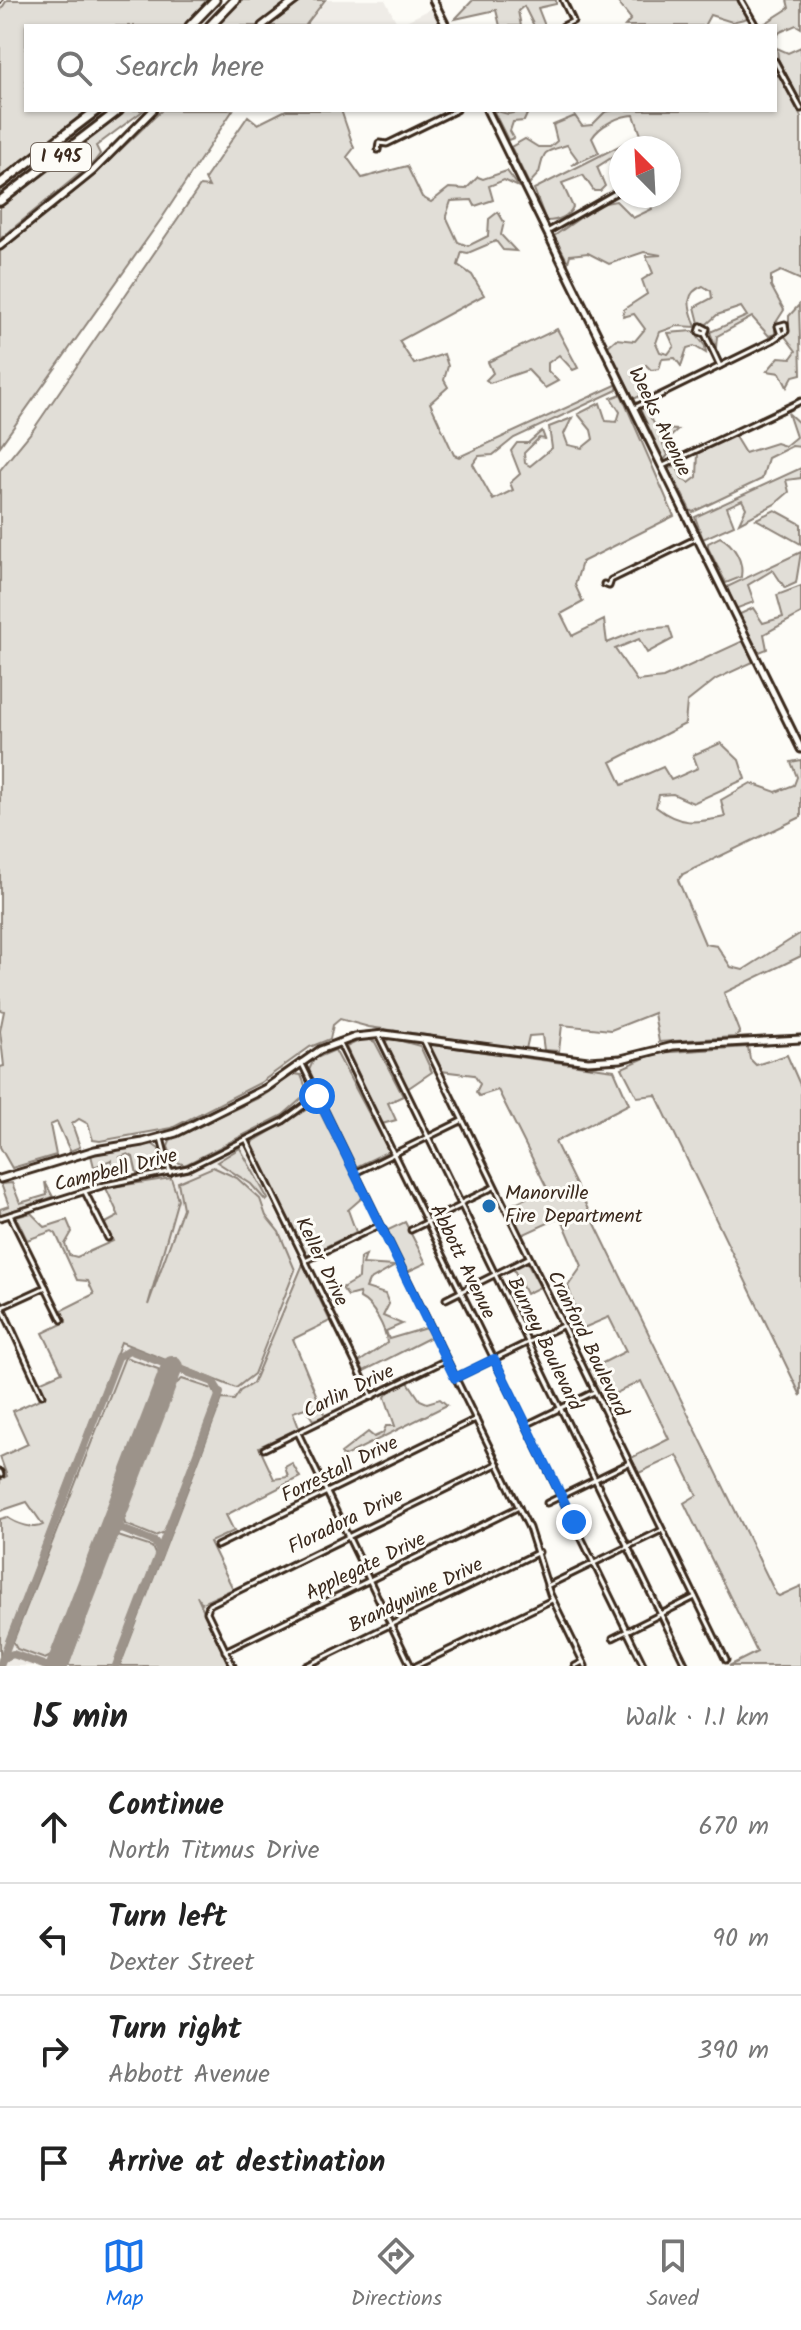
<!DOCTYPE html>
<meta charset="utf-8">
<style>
:root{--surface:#fff;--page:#f6f6f6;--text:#222;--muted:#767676;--line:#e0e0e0;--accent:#1a73e8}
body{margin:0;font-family:Kalam,sans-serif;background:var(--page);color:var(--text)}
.compass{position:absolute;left:609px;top:136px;width:72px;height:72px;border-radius:50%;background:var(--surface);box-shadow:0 2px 6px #0004;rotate:336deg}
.stop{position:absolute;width:24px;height:24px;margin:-18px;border:6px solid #1a73e8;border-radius:50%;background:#fff}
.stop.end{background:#1a73e8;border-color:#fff;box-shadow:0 2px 8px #0008}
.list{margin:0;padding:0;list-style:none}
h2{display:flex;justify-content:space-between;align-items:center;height:104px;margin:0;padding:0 32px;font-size:34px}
h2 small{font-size:26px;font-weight:400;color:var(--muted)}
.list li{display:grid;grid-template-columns:52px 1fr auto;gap:24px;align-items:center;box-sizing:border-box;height:112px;padding:0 32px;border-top:2px solid var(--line)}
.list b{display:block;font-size:30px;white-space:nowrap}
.list p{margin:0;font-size:26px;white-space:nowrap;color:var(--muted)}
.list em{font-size:26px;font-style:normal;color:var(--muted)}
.icon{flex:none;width:44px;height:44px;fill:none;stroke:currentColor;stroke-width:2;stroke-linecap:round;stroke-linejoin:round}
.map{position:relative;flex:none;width:801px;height:1666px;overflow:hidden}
.search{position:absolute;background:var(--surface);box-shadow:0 2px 6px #0004;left:24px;right:24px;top:24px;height:88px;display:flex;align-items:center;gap:20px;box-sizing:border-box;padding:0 28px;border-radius:0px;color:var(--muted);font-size:30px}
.sheet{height:552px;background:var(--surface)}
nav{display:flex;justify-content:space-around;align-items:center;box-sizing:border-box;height:112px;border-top:2px solid var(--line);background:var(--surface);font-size:22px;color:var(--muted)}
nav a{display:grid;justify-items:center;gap:4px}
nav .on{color:var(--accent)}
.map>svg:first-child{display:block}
.built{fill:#efece7}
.green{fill:#e1ded7;stroke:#8e847a;stroke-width:2}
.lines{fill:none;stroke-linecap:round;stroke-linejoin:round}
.taxiway{stroke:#9c938a;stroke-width:8}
.runway{stroke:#9c938a;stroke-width:22}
.street-casing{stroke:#3b2a1e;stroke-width:9}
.secondary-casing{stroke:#3b2a1e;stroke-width:11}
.highway-casing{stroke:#3b2a1e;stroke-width:13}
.street{stroke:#fdfcf7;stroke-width:3}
.secondary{stroke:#fdfcf7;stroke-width:5}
.highway{stroke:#fdfcf7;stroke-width:7}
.rail{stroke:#3b2a1e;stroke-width:2;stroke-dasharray:12 6;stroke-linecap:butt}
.route{stroke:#1a73e8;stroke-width:10}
.poi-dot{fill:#1f6fb2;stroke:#fdfcf7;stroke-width:3}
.labels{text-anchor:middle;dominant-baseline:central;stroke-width:6;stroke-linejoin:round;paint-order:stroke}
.shield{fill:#fdfcf7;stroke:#75695f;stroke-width:2}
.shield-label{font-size:18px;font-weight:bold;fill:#3b2a1e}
.street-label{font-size:20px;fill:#3b2a1e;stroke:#fdfcf7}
.poi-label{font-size:20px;fill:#3b2a1e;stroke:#fdfcf7;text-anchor:start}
</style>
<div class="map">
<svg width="801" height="1666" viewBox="0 0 801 1666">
<rect width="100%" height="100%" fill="#fdfcf7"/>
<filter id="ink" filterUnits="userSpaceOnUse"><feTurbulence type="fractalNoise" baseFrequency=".0125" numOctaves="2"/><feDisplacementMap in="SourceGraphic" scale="16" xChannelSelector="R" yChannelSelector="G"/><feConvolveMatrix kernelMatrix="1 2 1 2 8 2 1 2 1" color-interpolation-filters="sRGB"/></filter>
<g filter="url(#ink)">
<g class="built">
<polygon points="327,0 385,0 398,25 435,7 443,26 307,26"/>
<polygon points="243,1145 301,1264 134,1666 0,1666 0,1637 179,1200 172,1177"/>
</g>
<g class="green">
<polygon points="7,0 210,0 183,26 26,26 26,110 89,110 0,178 0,11"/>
<polygon points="240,0 291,0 258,26 215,26"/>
<polygon points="303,0 325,0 305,26 269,26"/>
<polygon points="473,0 556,0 556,4 538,8 545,26 534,26 524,6 518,11 521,26 500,26 496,10 455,19"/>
<polygon points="616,0 739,0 748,18 732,22 710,15 704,26 625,26 631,19"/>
<polygon points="787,0 801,0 801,28 796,25 780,32 775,39 775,26 761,26 789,8"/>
<polygon points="801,47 801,102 778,59 777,48 788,53"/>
<path d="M775,75l5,1 21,41v163l-20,-9 -10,5v10l13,24 -9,14v10l-6,2 -17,-19 -35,19 -1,12 -6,-16 37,-16 -6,-9 -24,8 -10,9 -8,-1 -4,-16 17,-9 -1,-7 -8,-5c-22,8 -12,25 -7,41l-19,-1 -17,6 -4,11 4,9 8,2 6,-8 -6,-13 25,-2 12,15 1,7 -12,-7 -7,2 -6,18 -6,-8 -13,1 -3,10 -8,1 -5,-5 -12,5 -1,5 11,19 -10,5 -26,-53 8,-7 19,2 10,-12 -11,-15 -11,3 1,-8 23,-15 -5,-14 11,-7 -7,-17 15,-1 -17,-3 -35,12 -21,-11 -18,2 -2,7 -14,-26 46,-32 16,-3 17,17 19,-9 -5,-13h22v-48h-48v16l-5,-9 -19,12 8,19 -5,5h-6l-11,-16 -21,8 11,24c-5,10 -15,14 -27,14l-12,-32 107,-54 -7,-20c-14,0 -35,11 -42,23l7,15 -27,12 6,-5 -11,-15c-26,8 -22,5 -28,28l-10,11 -18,-37 14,-8 13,8h12l7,-6 -4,-16 22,-9 7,10 10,-1 13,-13 9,-2h161z"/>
<polygon points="101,110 114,110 0,197 0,188"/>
<polygon points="125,110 144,110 96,146 100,154 94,162 0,239 0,205"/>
<polygon points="162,110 233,110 162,218 0,446 0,251 90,179"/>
<path d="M286,110h55l13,38 -7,9 15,21 45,-12 15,31 9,5 18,-14 17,1 12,-12 5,2 24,-8 12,16 -15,-7 -15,6 4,14 -18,6 -3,-6 -21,1 -5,15 12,26 10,4 20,-10 1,-17 9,-7 6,10 -3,13 15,16 -13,-1 -7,-9 -28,12 -6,-1 -4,13 14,10 12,20 -85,46 15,23 30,-10 4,12 -4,14 4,7 -18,16 24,52 5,2 159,-73 -1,6 -103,48 -21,17 -14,1 -6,8 20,36 20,-10 -3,-7 10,-9 -9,-23 6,-8h11l14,-12 3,8 -6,-1 -15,15 1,10 5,3 22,-18 -3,-21 23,-9 -8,16 4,11 14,3 11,-9 -2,-9 -13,-16 22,-11 6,18 11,1 3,-10 -9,-14 10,-4 53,122 -92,46 -7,23 8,17 -22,12 11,22 32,-16 3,23 35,-14 27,-2 4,12 -26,14 -8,-14 -24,10 22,32 26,-3 82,-38 8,22 -37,17 -29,23 -2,22 -74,38 11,23 41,-18 8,13 27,-12 -5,-13 28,-12 18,17 6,19 -52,24 -20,-9 -14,1 -3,12c24,19 40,16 69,10l-4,-17 30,-17 25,9 18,-7 3,-8 -6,-15 10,-2v57l-118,57 -5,6 27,64 12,2 14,21 12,3 58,-37v23l-77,37 16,41 -6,3 -75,5 -5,-29 -43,17 -49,-5 -3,26 -15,-1 -2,-15 -13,1 -3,13 -157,-22 -29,-8 -7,6 -3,14 -20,8 -50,36 -88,45 -72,13 -7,-1 -5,-16 -9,-5 -7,5 8,23 -10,4 -13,-29 -7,3 6,30 -44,13 -12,-21v-80l4,-1 -4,-35 4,-20 -4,-1v-540l33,-40 167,-244 9,1 -4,-8 43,-63 10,8z"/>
<polygon points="493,110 508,114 529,110 524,121 513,122 510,131 514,138 508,140"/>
<polygon points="799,305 801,374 793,376 787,387 780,373 767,371 779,357 791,358 796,351 784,335 789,328 789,316"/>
<polygon points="557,329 578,368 573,370 559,355 548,363 548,371 558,381 545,388 528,370 490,383 486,380 493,373 488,362"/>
<polygon points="640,409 646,409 657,429 678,430 663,444 668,455 664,460"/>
<polygon points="788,413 801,425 801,447 792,446 768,458 762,479 693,512 690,510 669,468 677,467 682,479 689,483 697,477 698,453 734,435 745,453 776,443 785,446 796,437"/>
<polygon points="801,468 801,478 786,480 789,492 775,504 739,523 746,508 742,500 727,507 734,525 703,539 695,517"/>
<polygon points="775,510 801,524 801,544 756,519"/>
<path d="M720,537c14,7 24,25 21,40l-15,6 -18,-35v-5z"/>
<polygon points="801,552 796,583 785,588 773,570 748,585 754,602 735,609 727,587"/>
<polygon points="801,586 801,614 764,634 767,649 757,653 738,615 753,608 763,623 783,617 777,595"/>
<polygon points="365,1038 375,1042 403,1096 388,1103 396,1120 382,1124 346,1047"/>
<polygon points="390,1038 420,1046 432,1072 407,1089 384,1043"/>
<polygon points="433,1045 614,1070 629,1104 555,1142 776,1594 779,1596 801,1586 801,1666 729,1666 757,1652 684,1503 697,1495 677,1455 639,1473 631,1458 669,1439 641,1381 602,1400 587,1371 626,1351 609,1317 574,1332 569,1327 579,1320 568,1286 582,1266 561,1217 520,1236 507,1207 547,1188 498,1090 479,1096 476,1092 480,1084 474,1075 441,1071 430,1046"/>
<polygon points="748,1047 750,1059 756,1065 787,1055 801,1087 801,1396 656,1095 637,1097 622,1068 656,1053"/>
<polygon points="335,1050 389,1151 356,1167 309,1070 314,1059"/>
<polygon points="294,1074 301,1075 308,1093 283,1115 185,1165 174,1161 168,1147 170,1140 263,1096"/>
<polygon points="316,1104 363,1197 348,1210 356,1232 307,1256 251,1143"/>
<polygon points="152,1144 159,1149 163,1170 137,1174 133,1157 128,1154 120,1157 126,1178 117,1178 111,1160 94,1167 91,1155"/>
<polygon points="240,1148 268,1199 266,1201 251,1184 217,1162"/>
<path d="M213,1167l24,11 23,21 6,17 13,16 16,38 -41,104 -18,14 -115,-46 -121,316v-139l7,-2c9,7 27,13 36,8l-16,-23 -27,9v-31l7,-4 -7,-19 28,-13 -15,-33 31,-14 -5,-15 23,-10 -19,-39 23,-11 -4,-12 32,-16 -6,-13 -11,-1 -21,-46 -4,-3 -25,9 -11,-23 15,-4 14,14 22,-7 5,12 -7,12 4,11 8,2 36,-16 -9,-17 15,-8 -13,-28 65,-10 7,21 -30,106 35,-97 -5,-26z"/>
<polygon points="45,1182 53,1197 0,1215 0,1209 9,1206 1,1184 12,1183 20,1203 47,1195"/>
<polygon points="405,1222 426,1263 407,1272 386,1231"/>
<path d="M366,1255l-3,9 32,2 -26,15 -3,7 19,6 4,10 -6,12 19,8 -16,7 3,8 37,-11 5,9 -67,34 -5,-9 28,-19c-1,-14 -14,-39 -27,-45l-1,-5 -11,3 -6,-8 17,-10 1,-20z"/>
<polygon points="526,1261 540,1287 526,1294 513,1268"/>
<polygon points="303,1264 330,1321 293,1339 325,1416 313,1420 305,1408 293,1412 299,1428 259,1447 274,1479 288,1477 285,1467 292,1463 300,1477 226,1515 234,1531 210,1542 233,1589 202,1603 197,1596 229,1666 120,1666 222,1399 234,1400 240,1391 253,1383"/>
<polygon points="125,1357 158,1369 160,1380 55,1654 45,1659 17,1649 13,1642"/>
<polygon points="182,1379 213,1389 217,1398 165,1532 155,1536 125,1524 123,1516 172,1387"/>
<polygon points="408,1382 420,1400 427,1403 440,1399 447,1405 343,1457 341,1453 368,1432 374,1437 383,1433 386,1426 395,1426 385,1397 389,1391"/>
<polygon points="118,1536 152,1547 156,1556 114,1666 68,1666 114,1540"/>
</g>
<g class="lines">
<g class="taxiway">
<polyline points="115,1515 121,1528"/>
<polyline points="108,1534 122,1529 155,1542 160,1552"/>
<polyline points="3,1658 13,1654 46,1666"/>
<polyline points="0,1665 118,1357 129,1350 213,1382 220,1393 116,1666"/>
<polyline points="51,1666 59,1660"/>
</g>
<polyline class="runway" points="57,1666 172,1367"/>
<defs>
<g id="street">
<polyline points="741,0 756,26"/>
<polyline points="563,26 573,21 563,0"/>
<polyline points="775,61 801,109"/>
<polyline points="378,150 379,143 387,144 457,110"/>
<polyline points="547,232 617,192 621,186"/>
<polyline points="701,326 707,329 705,334 720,366"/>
<polyline points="701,326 699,332 705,334"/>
<polyline points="634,408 773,340 786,331 785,324 778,326 780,332"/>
<polyline points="663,466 801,401"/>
<polyline points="604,584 609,586 611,580 697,538"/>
<polyline points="378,1034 686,1666"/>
<polyline points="424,1041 726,1660"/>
<polyline points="339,1042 644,1666"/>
<polyline points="301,1062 529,1528 550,1594 585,1666"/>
<polyline points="161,1138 170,1173"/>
<polyline points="247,1141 372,1397"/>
<polyline points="355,1173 461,1121"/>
<polyline points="85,1192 108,1238"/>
<polyline points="461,1203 494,1187"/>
<polyline points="10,1215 62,1320"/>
<polyline points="0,1218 105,1185 188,1168 283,1121 317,1096"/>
<polyline points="411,1230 460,1206"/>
<polyline points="305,1261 380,1225"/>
<polyline points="446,1299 528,1258"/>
<polyline points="0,1303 42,1395"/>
<polyline points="0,1308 46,1287"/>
<polyline points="455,1378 562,1326"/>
<polyline points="526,1425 594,1392"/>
<polyline points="298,1433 411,1666"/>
<polyline points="264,1449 446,1360"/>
<polyline points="0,1472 1,1475"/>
<polyline points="547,1503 629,1463"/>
<polyline points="217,1546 476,1419"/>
<polyline points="547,1586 662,1530"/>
<polyline points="613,1638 695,1597"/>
<polyline points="225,1651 519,1507"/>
<polyline points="233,1666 207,1612 209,1605 497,1464"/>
<polyline points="306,1666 539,1552"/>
<polyline points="416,1666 552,1600"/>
<polyline points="575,1666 583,1662"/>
</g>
<g id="secondary">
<polyline points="433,0 446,26"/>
<polyline points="262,26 296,0"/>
<polyline points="487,110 801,749"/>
<polyline points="0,246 93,171 153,110"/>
<polyline points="0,1179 95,1150 143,1142 176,1133 266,1088 320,1050 355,1037 384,1034 588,1061 621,1059 673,1046 801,1039"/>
</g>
<g id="highway">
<polyline points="190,26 215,0"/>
<polyline points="210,26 235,0"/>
<polyline points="0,184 97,110"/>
<polyline points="0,201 119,110"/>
</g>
</defs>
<use href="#street" class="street-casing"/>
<use href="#secondary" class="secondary-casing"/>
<use href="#highway" class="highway-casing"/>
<use href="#street" class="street"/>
<use href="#secondary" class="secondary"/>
<use href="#highway" class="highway"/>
<polyline class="rail" points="0,4 3,0"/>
</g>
</g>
<g class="lines" filter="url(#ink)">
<polyline class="route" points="317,1096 455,1378 494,1359 574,1522"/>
</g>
<circle class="poi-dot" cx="489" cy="1206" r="8"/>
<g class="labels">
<rect class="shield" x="31" y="143" width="60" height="28" rx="6"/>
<g class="shield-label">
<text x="61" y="157">I 495</text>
</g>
<g class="street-label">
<text transform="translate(659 422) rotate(64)">Weeks Avenue</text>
<text transform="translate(116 1171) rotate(-14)">Campbell Drive</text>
<text transform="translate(321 1262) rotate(64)">Keller Drive</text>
<text transform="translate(462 1262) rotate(64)">Abbott Avenue</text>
<text transform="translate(544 1344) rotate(64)">Burney Boulevard</text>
<text transform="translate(587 1344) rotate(64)">Cranford Boulevard</text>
<text transform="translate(349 1392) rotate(-26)">Carlin Drive</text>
<text transform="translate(340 1470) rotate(-26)">Forrestall Drive</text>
<text transform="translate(346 1522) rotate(-26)">Floradora Drive</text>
<text transform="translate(366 1567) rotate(-26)">Applegate Drive</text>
<text transform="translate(416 1596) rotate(-26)">Brandywine Drive</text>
</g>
<g class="poi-label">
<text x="505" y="1194">Manorville<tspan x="505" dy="23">Fire Department</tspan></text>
</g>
</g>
</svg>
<svg class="compass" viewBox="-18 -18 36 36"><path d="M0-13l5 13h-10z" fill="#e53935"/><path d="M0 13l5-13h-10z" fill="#767676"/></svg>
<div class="stop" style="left:317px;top:1096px"></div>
<div class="stop end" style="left:574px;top:1522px"></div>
<div class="search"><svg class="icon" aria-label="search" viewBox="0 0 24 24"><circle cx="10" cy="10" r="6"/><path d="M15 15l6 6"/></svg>Search here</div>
</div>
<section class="sheet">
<h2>15 min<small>Walk · 1.1 km</small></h2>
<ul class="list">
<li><svg class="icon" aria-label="ahead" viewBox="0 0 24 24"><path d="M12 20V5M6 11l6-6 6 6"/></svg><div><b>Continue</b><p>North Titmus Drive</p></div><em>670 m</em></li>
<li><svg class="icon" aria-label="left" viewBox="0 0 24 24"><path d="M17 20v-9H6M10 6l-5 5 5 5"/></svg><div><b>Turn left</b><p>Dexter Street</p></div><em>90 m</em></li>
<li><svg class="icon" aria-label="right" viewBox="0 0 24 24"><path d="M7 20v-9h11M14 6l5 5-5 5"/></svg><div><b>Turn right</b><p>Abbott Avenue</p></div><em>390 m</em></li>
<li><svg class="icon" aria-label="arrive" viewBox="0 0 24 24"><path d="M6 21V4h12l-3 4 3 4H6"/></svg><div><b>Arrive at destination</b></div></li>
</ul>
</section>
<nav>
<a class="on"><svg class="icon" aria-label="map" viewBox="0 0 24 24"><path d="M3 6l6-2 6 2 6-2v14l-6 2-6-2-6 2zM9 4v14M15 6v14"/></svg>Map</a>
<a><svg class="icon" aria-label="directions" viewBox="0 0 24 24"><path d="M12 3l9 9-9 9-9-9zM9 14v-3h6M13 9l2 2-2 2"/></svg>Directions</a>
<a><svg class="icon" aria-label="saved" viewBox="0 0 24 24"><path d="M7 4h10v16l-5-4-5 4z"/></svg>Saved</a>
</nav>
